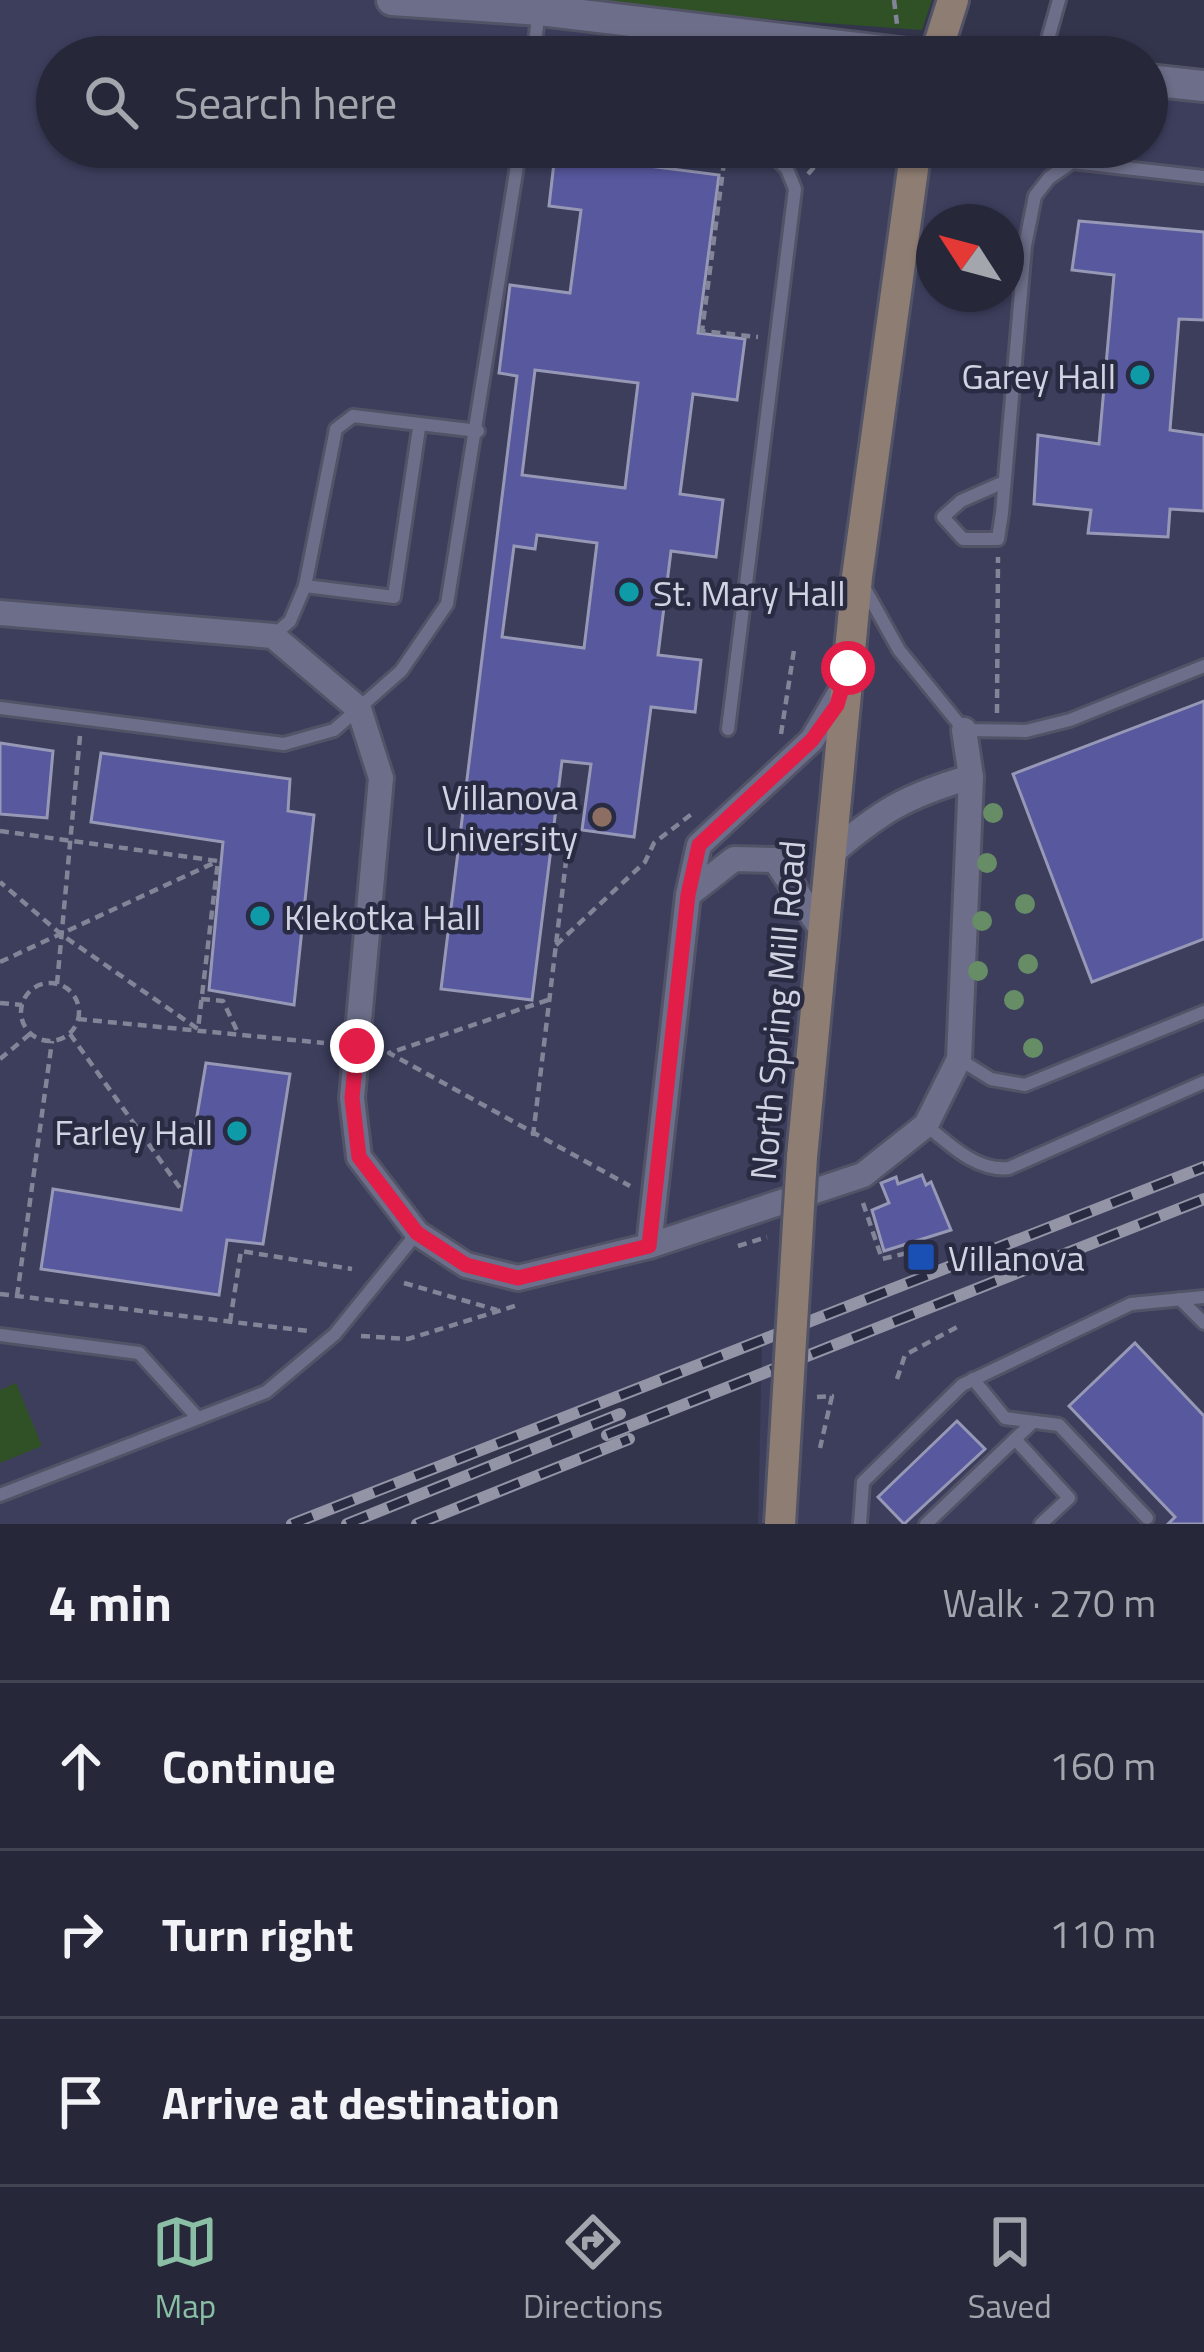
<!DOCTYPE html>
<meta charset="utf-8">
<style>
:root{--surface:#262839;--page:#323444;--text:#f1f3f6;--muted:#a4a6ae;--line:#424453;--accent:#8abfa5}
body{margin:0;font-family:"Titillium Web",sans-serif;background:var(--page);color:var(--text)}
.compass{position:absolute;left:916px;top:204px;width:108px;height:108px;border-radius:50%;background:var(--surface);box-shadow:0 3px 9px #0004;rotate:306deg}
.stop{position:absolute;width:36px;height:36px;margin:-27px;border:9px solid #e11d48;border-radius:50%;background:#fff}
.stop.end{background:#e11d48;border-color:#fff;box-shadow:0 3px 12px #0008}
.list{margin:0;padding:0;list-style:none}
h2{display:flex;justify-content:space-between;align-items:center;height:156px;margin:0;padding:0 48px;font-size:51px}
h2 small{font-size:39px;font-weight:400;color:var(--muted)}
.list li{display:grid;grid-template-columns:78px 1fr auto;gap:36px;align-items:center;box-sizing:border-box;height:168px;padding:0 48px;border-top:3px solid var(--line)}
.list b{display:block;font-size:45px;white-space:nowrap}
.list em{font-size:39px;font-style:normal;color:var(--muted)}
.icon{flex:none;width:66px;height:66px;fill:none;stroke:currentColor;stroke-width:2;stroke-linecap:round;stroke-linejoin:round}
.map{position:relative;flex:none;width:1204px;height:1524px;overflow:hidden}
.search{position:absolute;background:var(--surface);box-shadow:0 3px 9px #0004;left:36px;right:36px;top:36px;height:132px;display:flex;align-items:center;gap:30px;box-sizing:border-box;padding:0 42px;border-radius:66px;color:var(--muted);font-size:45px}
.sheet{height:660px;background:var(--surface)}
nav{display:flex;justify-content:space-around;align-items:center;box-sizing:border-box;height:168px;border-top:3px solid var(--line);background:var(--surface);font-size:33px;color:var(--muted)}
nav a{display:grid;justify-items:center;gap:6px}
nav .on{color:var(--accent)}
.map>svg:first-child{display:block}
.built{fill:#3c3e5c;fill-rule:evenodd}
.green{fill:#305125}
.building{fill:#57589e;stroke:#9698b5;stroke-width:3;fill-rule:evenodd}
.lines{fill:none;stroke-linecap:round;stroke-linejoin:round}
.service-casing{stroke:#525367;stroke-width:18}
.minor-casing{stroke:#525367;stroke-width:30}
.tertiary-casing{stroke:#525367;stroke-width:36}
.secondary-casing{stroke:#525367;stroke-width:36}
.path{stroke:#828497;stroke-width:4.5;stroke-dasharray:9 6;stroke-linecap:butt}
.service{stroke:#6d6f8a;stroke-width:12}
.minor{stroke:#6d6f8a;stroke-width:24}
.tertiary{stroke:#6d6f8a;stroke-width:30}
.secondary{stroke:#8e7d72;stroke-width:30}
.rail-casing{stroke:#9395a7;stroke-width:12}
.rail{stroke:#292b42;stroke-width:8;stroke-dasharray:22;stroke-linecap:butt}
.secondary-bridge-casing{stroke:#525367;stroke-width:36;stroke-linecap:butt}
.secondary-bridge{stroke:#8e7d72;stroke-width:30}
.tree{fill:#668d65}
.route{stroke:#e11d48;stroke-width:15}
.culture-dot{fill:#0f9aa8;stroke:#292b42;stroke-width:4.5}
.education-dot{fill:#8d6e63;stroke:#292b42;stroke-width:4.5}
.transit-dot{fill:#1a4fb4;stroke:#292b42;stroke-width:4.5}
.labels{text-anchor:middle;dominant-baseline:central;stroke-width:9;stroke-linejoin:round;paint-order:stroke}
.poi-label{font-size:36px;fill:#d1d3e2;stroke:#292b42;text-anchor:end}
.street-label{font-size:36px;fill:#d1d3e2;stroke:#292b42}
</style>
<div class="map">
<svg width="1204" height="1524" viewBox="0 0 1204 1524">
<rect width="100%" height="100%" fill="#33354c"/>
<path class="built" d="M0,0h392l541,57h-876v90h1090v-70l57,6v1441h-446l4,-184 -470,184h-292zM934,222h72v72h-72z"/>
<g class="green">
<polygon points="501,0 932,0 922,30"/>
<polygon points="16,1383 42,1446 0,1463 0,1390"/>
</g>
<g class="building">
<path d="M555,154l164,21 -21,158 47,6 -8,61 -44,-6 -13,100 43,6 -7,57 -45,-6 -13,104 43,5 -6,52 -44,-5 -17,130 -52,-7 9,-66 -29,-3 -30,239 -91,-11 76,-613 -18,-3 11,-88 60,8 11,-83 -32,-4zM535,370l103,13 -13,105 -103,-13zM537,535l60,8 -13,105 -82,-11 12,-91 21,3z"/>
<polygon points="1079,221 1204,232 1204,320 1179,319 1170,430 1204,435 1204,511 1170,509 1168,537 1088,533 1091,510 1034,504 1038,435 1099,444 1114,275 1072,270"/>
<polygon points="1204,701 1204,939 1092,982 1013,774"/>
<polygon points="0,743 53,751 47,818 0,814"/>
<polygon points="101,753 290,779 288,811 314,815 294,1005 209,990 223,842 91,822"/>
<polygon points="206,1063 290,1074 263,1244 227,1240 219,1295 41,1269 53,1189 181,1210"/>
<polygon points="922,1175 926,1185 931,1182 951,1230 884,1251 872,1210 889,1203 881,1183 896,1177 898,1184"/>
<polygon points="1135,1343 1204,1416 1204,1524 1168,1524 1175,1517 1069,1406"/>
<polygon points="957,1421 985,1449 904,1524 878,1497"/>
</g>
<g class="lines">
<defs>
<g id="service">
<polyline points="533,57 539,11"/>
<polyline points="1043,57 1059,0"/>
<polyline points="419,428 394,597 305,586 336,429 353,416 478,431"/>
<polyline points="1004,482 961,501 943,517 963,539 998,539 1002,513 1025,246 1035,196 1049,178 1072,162 1204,177"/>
<polyline points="865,589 899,650 964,730 1026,731 1070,720 1204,666"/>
<polyline points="273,636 290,621 305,586"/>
<polyline points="0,708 284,744 334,730 401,671 447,604 520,147"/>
<polyline points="728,729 795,189 787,169 764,147"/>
<polyline points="959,1059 991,1079 1025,1085 1204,1012"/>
<path d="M926,1125c23,19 51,47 83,43l195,-86"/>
<polyline points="1180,1299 1204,1323"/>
<polyline points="0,1335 139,1353 196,1416"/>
<polyline points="973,1379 1005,1418 1059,1425 1147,1518"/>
<polyline points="1015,1439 1069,1498 1041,1524"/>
<polyline points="0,1495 266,1392 335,1334 417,1233"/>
<polyline points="860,1524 863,1482 962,1385 1131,1304 1204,1297"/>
<polyline points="926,1524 1033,1422"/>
</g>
<g id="minor">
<polyline points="0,613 273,636 359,709 381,778 352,1098 359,1157 417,1233 466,1265 518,1278 649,1246 863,1175 926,1125 959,1059 971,777 964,730"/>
<path d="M830,855c50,-44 78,-60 141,-78"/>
<polyline points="688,895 734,859 775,860 824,933"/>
<polyline points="649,1246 688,895 699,845 812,740 841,691"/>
</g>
<g id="tertiary">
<polyline points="392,0 540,10 933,57"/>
<polyline points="1147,80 1204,86"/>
</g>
<g id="secondary">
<polyline points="935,57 953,0"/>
<polyline points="802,1157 857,577 916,147"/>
</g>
</defs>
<use href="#service" class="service-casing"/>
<use href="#minor" class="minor-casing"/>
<use href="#tertiary" class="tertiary-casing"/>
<use href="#secondary" class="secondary-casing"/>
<g class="path">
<polyline points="894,0 897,24"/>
<polyline points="726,147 702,331 758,337"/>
<polyline points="808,174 832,147"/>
<polyline points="997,713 998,557"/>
<polyline points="781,734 794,650"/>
<polyline points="0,831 218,861 198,1029 62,935 0,882"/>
<polyline points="556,945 645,862 654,843 693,813"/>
<polyline points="0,962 218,861"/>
<circle cx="50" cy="1012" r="29"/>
<polyline points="57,984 80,736"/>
<polyline points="201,999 223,1001 238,1033"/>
<polyline points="548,1000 389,1053 630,1186"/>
<polyline points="0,1003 22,1005"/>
<polyline points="78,1019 324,1043"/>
<polyline points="70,1034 180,1188"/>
<polyline points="0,1059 30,1034"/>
<polyline points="533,1136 569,836"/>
<polyline points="863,1203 882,1259 924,1249"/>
<polyline points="738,1246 767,1237"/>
<polyline points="404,1283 497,1310"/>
<polyline points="0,1294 308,1331"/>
<polyline points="17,1296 52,1041"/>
<polyline points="230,1322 241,1251 352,1269"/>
<polyline points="361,1336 408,1339 518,1305"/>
<polyline points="897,1379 905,1355 957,1327"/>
<polyline points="817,1397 832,1396 820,1448"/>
</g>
<use href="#service" class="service"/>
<use href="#minor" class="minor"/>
<use href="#tertiary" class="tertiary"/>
<use href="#secondary" class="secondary"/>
<defs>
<g id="rail">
<polyline points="607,1435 1204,1199"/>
<polyline points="292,1524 1204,1167"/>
<polyline points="347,1524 620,1414"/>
<polyline points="417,1524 629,1439"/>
</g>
</defs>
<use href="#rail" class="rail-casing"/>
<use href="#rail" class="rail"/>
<defs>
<polyline id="secondary-bridge" points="780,1524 802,1157"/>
</defs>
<use href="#secondary-bridge" class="secondary-bridge-casing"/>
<use href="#secondary-bridge" class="secondary-bridge"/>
</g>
<g class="tree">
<circle cx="993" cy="813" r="10"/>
<circle cx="987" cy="863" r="10"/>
<circle cx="1025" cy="904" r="10"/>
<circle cx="982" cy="921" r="10"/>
<circle cx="1028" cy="964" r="10"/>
<circle cx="978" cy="971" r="10"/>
<circle cx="1014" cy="1000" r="10"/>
<circle cx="1033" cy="1048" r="10"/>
</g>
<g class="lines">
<polyline class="route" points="357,1046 352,1098 359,1157 417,1233 466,1265 518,1278 649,1246 688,895 699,845 812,740 837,705 848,668"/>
</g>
<g class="culture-dot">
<circle cx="1140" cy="375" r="12"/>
<circle cx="629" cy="592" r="12"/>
<circle cx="260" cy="916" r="12"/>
<circle cx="237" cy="1131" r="12"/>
</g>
<circle class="education-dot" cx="602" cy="817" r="12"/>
<rect class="transit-dot" x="906" y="1242" width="30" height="30" rx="6"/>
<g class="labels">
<g class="poi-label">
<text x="1116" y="375">Garey Hall</text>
<text x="653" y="592" text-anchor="start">St. Mary Hall</text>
<text x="578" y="796">Villanova<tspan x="578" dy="41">University</tspan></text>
<text x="284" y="916" text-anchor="start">Klekotka Hall</text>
<text x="213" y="1131">Farley Hall</text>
<text x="948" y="1257" text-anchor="start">Villanova</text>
</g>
<g class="street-label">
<text transform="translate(777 1010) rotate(-85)">North Spring Mill Road</text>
</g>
</g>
</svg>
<svg class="compass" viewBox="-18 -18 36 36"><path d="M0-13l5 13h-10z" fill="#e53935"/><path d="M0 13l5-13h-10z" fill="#a4a6ae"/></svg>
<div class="stop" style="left:848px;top:668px"></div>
<div class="stop end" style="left:357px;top:1046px"></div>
<div class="search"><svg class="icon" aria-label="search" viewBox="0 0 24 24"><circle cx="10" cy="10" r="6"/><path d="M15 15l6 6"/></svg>Search here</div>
</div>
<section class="sheet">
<h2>4 min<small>Walk · 270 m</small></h2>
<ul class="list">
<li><svg class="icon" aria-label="ahead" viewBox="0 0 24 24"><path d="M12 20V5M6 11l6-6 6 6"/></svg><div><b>Continue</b></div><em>160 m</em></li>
<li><svg class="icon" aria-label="right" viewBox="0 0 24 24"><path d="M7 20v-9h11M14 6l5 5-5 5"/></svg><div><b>Turn right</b></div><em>110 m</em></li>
<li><svg class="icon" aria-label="arrive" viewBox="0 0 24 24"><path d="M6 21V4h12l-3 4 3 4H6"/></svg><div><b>Arrive at destination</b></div></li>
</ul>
</section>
<nav>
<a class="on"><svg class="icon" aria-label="map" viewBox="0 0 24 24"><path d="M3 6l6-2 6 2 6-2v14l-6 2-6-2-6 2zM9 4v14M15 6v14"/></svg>Map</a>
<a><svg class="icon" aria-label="directions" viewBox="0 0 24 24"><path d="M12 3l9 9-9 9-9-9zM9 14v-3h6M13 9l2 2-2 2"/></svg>Directions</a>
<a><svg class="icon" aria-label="saved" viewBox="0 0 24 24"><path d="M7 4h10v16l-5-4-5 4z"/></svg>Saved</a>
</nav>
